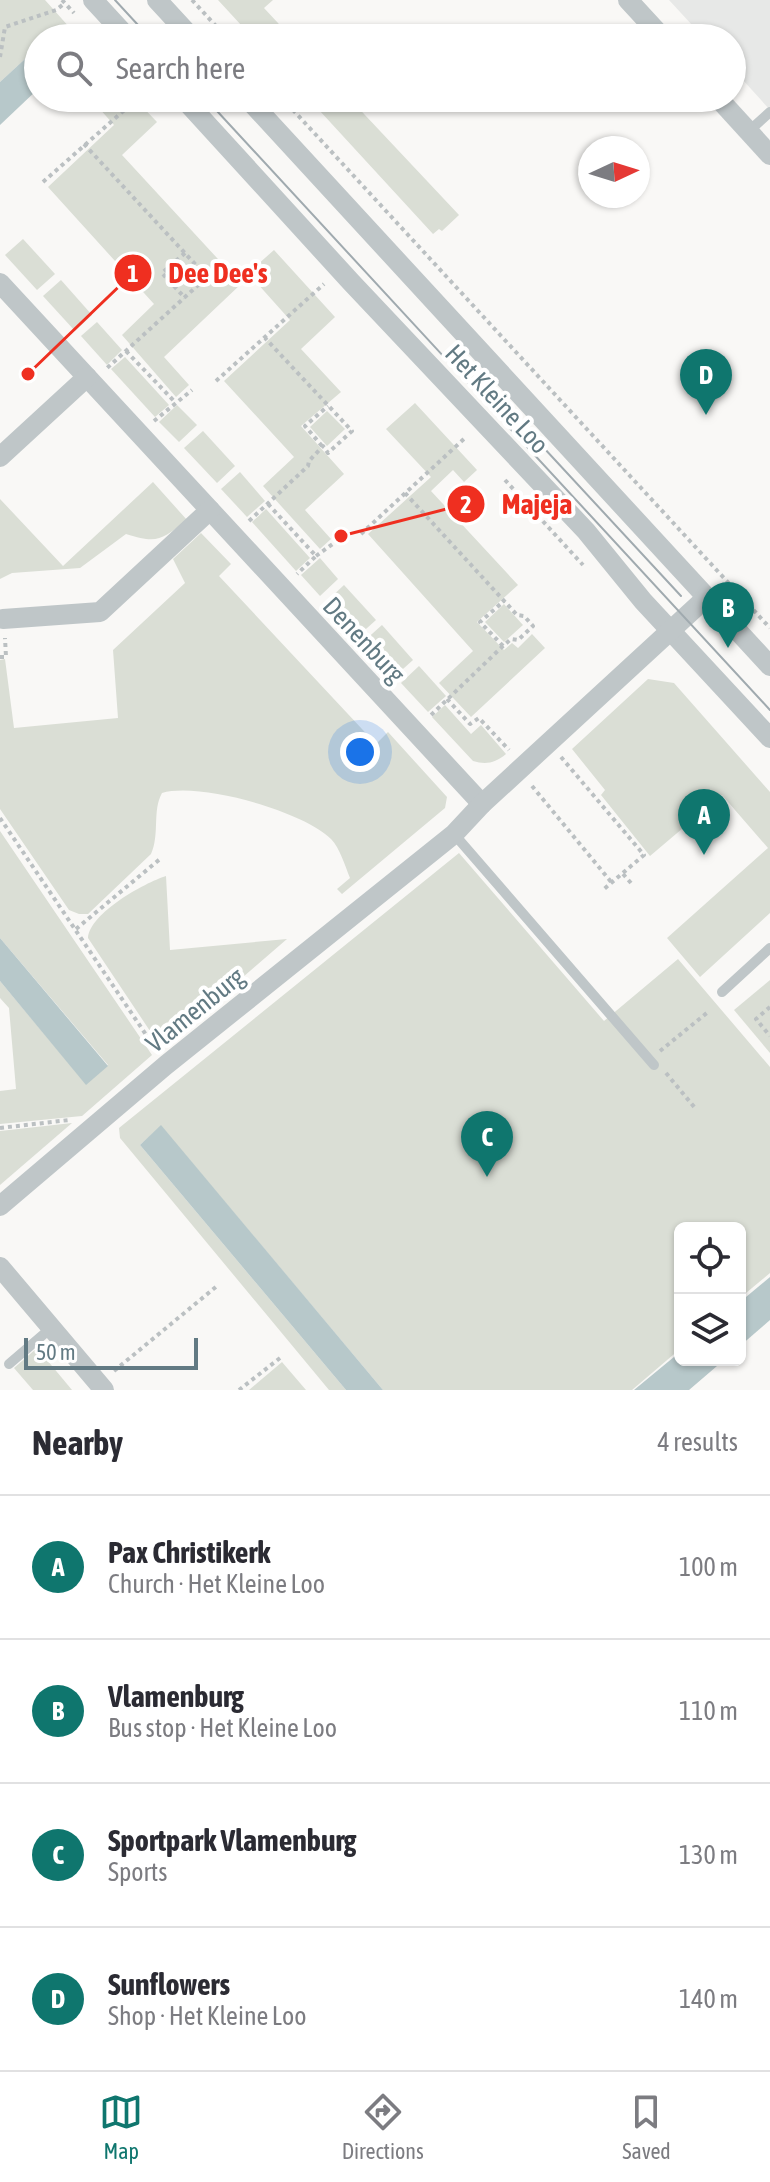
<!DOCTYPE html>
<meta charset="utf-8">
<style>
:root{--surface:#fff;--page:#f7f7f7;--text:#2b2b33;--muted:#7c7c81;--line:#e1e1e2;--accent:#0f766e}
body{margin:0;font-family:"Asap Condensed",sans-serif;background:var(--page);color:var(--text)}
.controls{position:absolute;right:24px;bottom:24px;display:grid;overflow:hidden;border-radius:12px;box-shadow:0 2px 6px #0004}
.controls button{width:72px;height:72px;display:grid;place-items:center;padding:0;border:0;border-bottom:2px solid var(--line);background:var(--surface);color:var(--text);font:40px sans-serif}
.compass{position:absolute;left:578px;top:136px;width:72px;height:72px;border-radius:50%;background:var(--surface);box-shadow:0 2px 6px #0004;rotate:86deg}
.scale{position:absolute;left:24px;bottom:20px;width:174px;box-sizing:border-box;padding-left:8px;border:4px solid #627a83;border-top:0;font-size:22px;line-height:28px;white-space:nowrap;color:#627a83;-webkit-text-stroke:6px #fff;paint-order:stroke}
.you{position:absolute;left:360px;top:752px;width:28px;height:28px;margin:-20px;border:6px solid #fff;border-radius:50%;background:#1a73e8;box-shadow:0 0 0 12px #1a73e833}
.badge{display:grid;place-items:center;width:52px;height:52px;border-radius:50%;background:var(--accent);color:#fff;font-size:26px;font-weight:700}
.pin{position:absolute;translate:-50% -66px;filter:drop-shadow(0 2px 4px #0008)}
.pin::after{content:'';position:absolute;top:42px;width:28px;height:24px;background:inherit;clip-path:polygon(0 0,100% 0,50% 100%)}
.list{margin:0;padding:0;list-style:none}
h2{display:flex;justify-content:space-between;align-items:center;height:104px;margin:0;padding:0 32px;font-size:34px}
h2 small{font-size:26px;font-weight:400;color:var(--muted)}
.list li{display:grid;grid-template-columns:52px 1fr auto;gap:24px;align-items:center;box-sizing:border-box;height:144px;padding:0 32px;border-top:2px solid var(--line)}
.list b{display:block;font-size:30px;white-space:nowrap}
.list p{margin:0;font-size:26px;white-space:nowrap;color:var(--muted)}
.list em{font-size:26px;font-style:normal;color:var(--muted)}
.icon{flex:none;width:44px;height:44px;fill:none;stroke:currentColor;stroke-width:2;stroke-linecap:round;stroke-linejoin:round}
.map{position:relative;flex:none;width:770px;height:1390px;overflow:hidden}
.search{position:absolute;background:var(--surface);box-shadow:0 2px 6px #0004;left:24px;right:24px;top:24px;height:88px;display:flex;align-items:center;gap:20px;box-sizing:border-box;padding:0 28px;border-radius:44px;color:var(--muted);font-size:30px}
.sheet{height:680px;background:var(--surface)}
nav{display:flex;justify-content:space-around;align-items:center;box-sizing:border-box;height:112px;border-top:2px solid var(--line);background:var(--surface);font-size:22px;color:var(--muted)}
nav a{display:grid;justify-items:center;gap:4px}
nav .on{color:var(--accent)}
.map>svg:first-child{display:block}
.built{fill:#e7e8e7}
.green{fill:#daded5}
.water{fill:#b7c8ca}
.lines{fill:none;stroke-linecap:round;stroke-linejoin:round}
.path{stroke:#bbc0c2;stroke-width:4;stroke-dasharray:4 4;stroke-linecap:butt}
.lane{stroke:#bfc6c8;stroke-width:10}
.street{stroke:#bfc6c8;stroke-width:20}
.tram{stroke:#a0aaaf;stroke-width:2}
.labels{text-anchor:middle;dominant-baseline:central;stroke-width:8;stroke-linejoin:round;paint-order:stroke}
.street-label{font-size:26px;fill:#627a83;stroke:#fff}
.leader{fill:none;stroke:#ef2f20;stroke-width:3}
.callout-dot{fill:#ef2f20;stroke:#fff;stroke-width:3}
.mark-label{font-size:24px;text-anchor:middle;font-weight:bold;fill:#fff}
.callout-label{font-size:28px;text-anchor:middle;font-weight:bold;fill:#ef2f20;stroke:#fff;stroke-width:8;stroke-linejoin:round;paint-order:stroke}
</style>
<div class="map">
<svg width="770" height="1390" viewBox="0 0 770 1390">
<rect width="100%" height="100%" fill="#f9f8f6"/>
<polygon class="built" points="669,0 770,0 770,110 732,68 732,38 704,38"/>
<g class="green">
<polygon points="0,0 45,0 79,38 38,38 38,47 0,82"/>
<polygon points="218,0 273,0 264,8 292,38 253,38"/>
<polygon points="90,98 134,98 157,122 122,155 241,284 164,357 189,385 176,397 122,335 154,304 48,187 114,125"/>
<polygon points="308,98 349,98 459,215 442,231 439,229 433,234"/>
<polygon points="23,239 55,274 37,290 5,255"/>
<polygon points="274,250 335,317 301,349 341,392 301,426 344,474 305,510 331,539 320,549 263,486 294,457 224,381 290,320 248,273"/>
<polygon points="61,280 92,315 75,331 43,296"/>
<polygon points="97,322 122,350 107,365 81,336"/>
<polygon points="125,357 169,405 155,417 111,369"/>
<polygon points="415,403 477,470 464,482 453,470 431,491 518,585 477,622 504,650 512,643 518,648 532,634 545,648 471,717 439,683 473,651 368,534 431,477 386,429"/>
<polygon points="177,405 197,425 179,442 159,422"/>
<polygon points="327,411 345,429 327,446 310,427"/>
<polygon points="203,431 235,466 217,483 184,448"/>
<polygon points="240,472 265,501 247,517 221,489"/>
<path d="M153,482l34,38c-26,20 -29,24 -61,14l-46,34 -68,5 -12,6v-80l63,67z"/>
<polygon points="266,509 310,558 296,571 252,522"/>
<path d="M201,533l30,31 -12,12 157,168 12,-12 59,65 -2,11 -103,86 -5,-5 13,-11c-5,-12 -10,-30 -19,-39 -28,-28 -131,-57 -169,-46 -10,18 -2,41 -11,61l-63,60h-9l-10,-4 -69,-101v-149l5,-1 9,69 104,-10 -5,-68 72,-67 -12,-24z"/>
<polygon points="320,558 338,579 320,596 301,575"/>
<polygon points="344,585 376,620 357,637 326,602"/>
<polygon points="504,604 523,625 504,642 485,622"/>
<polygon points="382,625 413,660 394,677 363,642"/>
<polygon points="419,666 446,696 428,712 401,683"/>
<polygon points="648,679 674,683 770,792 770,913 700,977 667,938 768,848 722,795 650,856 601,795 605,790 572,749"/>
<path d="M445,705l26,29 10,-9 25,29c-11,9 -20,11 -33,7l-41,-44z"/>
<polygon points="0,831 152,1055 82,1116 0,1124 0,1091 16,1089 9,1008 0,998 0,981 86,1084 108,1065 0,938"/>
<polygon points="459,853 604,1021 678,959 770,1067 770,1273 740,1298 740,1228 680,1228 680,1349 632,1390 383,1390 161,1126 140,1145 346,1390 329,1390 120,1138 119,1128"/>
<path d="M166,876l4,74 117,-11 -120,104 -11,-3 -68,-102c2,-25 56,-55 78,-62z"/>
<polygon points="770,980 770,1053 734,1010"/>
<polygon points="72,1123 0,1185 0,1131"/>
<polygon points="37,1348 72,1390 33,1390 14,1368"/>
<polygon points="282,1362 306,1390 249,1390"/>
</g>
<g class="water">
<polygon points="38,47 38,89 0,125 0,82"/>
<polygon points="0,938 108,1066 86,1085 0,981"/>
<polygon points="161,1125 383,1390 346,1390 140,1145"/>
<polygon points="770,1277 770,1320 740,1346 740,1302"/>
<polygon points="680,1352 680,1360 724,1360 689,1390 634,1390"/>
</g>
<g class="lines">
<g class="path">
<polyline points="62,0 74,13"/>
<polyline points="192,0 227,38"/>
<polyline points="0,57 5,27 56,10 65,3"/>
<polyline points="282,98 770,628"/>
<polyline points="84,144 207,277 106,369"/>
<polyline points="43,182 138,98"/>
<polyline points="185,253 162,273 185,298"/>
<polyline points="126,351 175,402"/>
<polyline points="216,381 324,284"/>
<polyline points="154,421 192,390"/>
<polyline points="322,446 305,426 328,406"/>
<polyline points="505,480 583,565"/>
<polyline points="405,493 517,615 524,616 533,626 518,640 511,639 503,646 429,717"/>
<polyline points="268,504 316,556 297,574"/>
<polyline points="249,521 308,466 309,461 323,446 328,453 352,431 265,338"/>
<polyline points="361,534 466,437"/>
<polyline points="316,556 334,543"/>
<polyline points="503,646 480,622 504,601"/>
<polyline points="0,657 6,657 5,638"/>
<polyline points="447,699 470,724 479,718 509,750"/>
<polyline points="561,757 644,855 604,889"/>
<polyline points="532,786 612,883"/>
<polyline points="0,818 155,1048"/>
<polyline points="623,874 631,883"/>
<polyline points="76,929 160,859"/>
<polyline points="770,1007 756,1019 770,1036"/>
<polyline points="660,1051 708,1012"/>
<polyline points="666,1073 695,1108"/>
<polyline points="0,1128 69,1120"/>
<polyline points="114,1371 217,1286"/>
<polyline points="239,1390 280,1358"/>
</g>
<g class="lane">
<polyline points="749,131 770,112"/>
<polyline points="454,834 654,1065"/>
<polyline points="722,992 770,948"/>
<polyline points="9,1364 51,1328"/>
</g>
<g class="street">
<polyline points="93,0 128,38"/>
<polyline points="157,0 192,38"/>
<polyline points="628,0 663,38"/>
<polyline points="183,98 351,282 586,531 643,601 770,738"/>
<polyline points="247,98 770,666"/>
<polyline points="718,98 770,155"/>
<polyline points="0,283 482,804"/>
<polyline points="0,457 87,377"/>
<polyline points="3,619 100,612 210,510"/>
<polyline points="0,1206 166,1065 454,834 482,804 707,597"/>
<polyline points="0,1267 104,1390"/>
</g>
<g class="tram">
<polyline points="115,0 150,38"/>
<polyline points="205,98 770,710"/>
<polyline points="518,420 681,596"/>
</g>
</g>
<g class="labels">
<g class="street-label">
<text transform="translate(497 399) rotate(47)">Het Kleine Loo</text>
<text transform="translate(364 640) rotate(47)">Denenburg</text>
<text transform="translate(195 1010) rotate(-39)">Vlamenburg</text>
</g>
</g>
<path class="leader" d="M28 374L133 273M341 536L466 504"/>
<g class="callout-dot">
<circle cx="28" cy="374" r="8"/>
<circle cx="341" cy="536" r="8"/>
<circle cx="133" cy="273" r="20"/>
<circle cx="466" cy="504" r="20"/>
</g>
<g class="mark-label">
<text x="133" y="282">1</text>
<text x="466" y="513">2</text>
</g>
<g class="callout-label">
<text x="218" y="283">Dee Dee's</text>
<text x="537" y="514">Majeja</text>
</g>
</svg>
<div class="controls">
<button><svg class="icon" aria-label="locate" viewBox="0 0 24 24"><circle cx="12" cy="12" r="6"/><path d="M12 2v4M12 18v4M2 12h4M18 12h4"/></svg></button>
<button><svg class="icon" aria-label="layers" viewBox="0 0 24 24"><path d="M12 4l9 5-9 5-9-5zM3 14l9 5 9-5"/></svg></button>
</div>
<svg class="compass" viewBox="-18 -18 36 36"><path d="M0-13l5 13h-10z" fill="#e53935"/><path d="M0 13l5-13h-10z" fill="#7c7c81"/></svg>
<div class="scale">50 m</div>
<div class="you"></div>
<div class="pin badge" style="left:704px;top:855px">A</div>
<div class="pin badge" style="left:728px;top:648px">B</div>
<div class="pin badge" style="left:487px;top:1177px">C</div>
<div class="pin badge" style="left:706px;top:415px">D</div>
<div class="search"><svg class="icon" aria-label="search" viewBox="0 0 24 24"><circle cx="10" cy="10" r="6"/><path d="M15 15l6 6"/></svg>Search here</div>
</div>
<section class="sheet">
<h2>Nearby<small>4 results</small></h2>
<ul class="list">
<li><span class="badge">A</span><div><b>Pax Christikerk</b><p>Church · Het Kleine Loo</p></div><em>100 m</em></li>
<li><span class="badge">B</span><div><b>Vlamenburg</b><p>Bus stop · Het Kleine Loo</p></div><em>110 m</em></li>
<li><span class="badge">C</span><div><b>Sportpark Vlamenburg</b><p>Sports</p></div><em>130 m</em></li>
<li><span class="badge">D</span><div><b>Sunflowers</b><p>Shop · Het Kleine Loo</p></div><em>140 m</em></li>
</ul>
</section>
<nav>
<a class="on"><svg class="icon" aria-label="map" viewBox="0 0 24 24"><path d="M3 6l6-2 6 2 6-2v14l-6 2-6-2-6 2zM9 4v14M15 6v14"/></svg>Map</a>
<a><svg class="icon" aria-label="directions" viewBox="0 0 24 24"><path d="M12 3l9 9-9 9-9-9zM9 14v-3h6M13 9l2 2-2 2"/></svg>Directions</a>
<a><svg class="icon" aria-label="saved" viewBox="0 0 24 24"><path d="M7 4h10v16l-5-4-5 4z"/></svg>Saved</a>
</nav>
